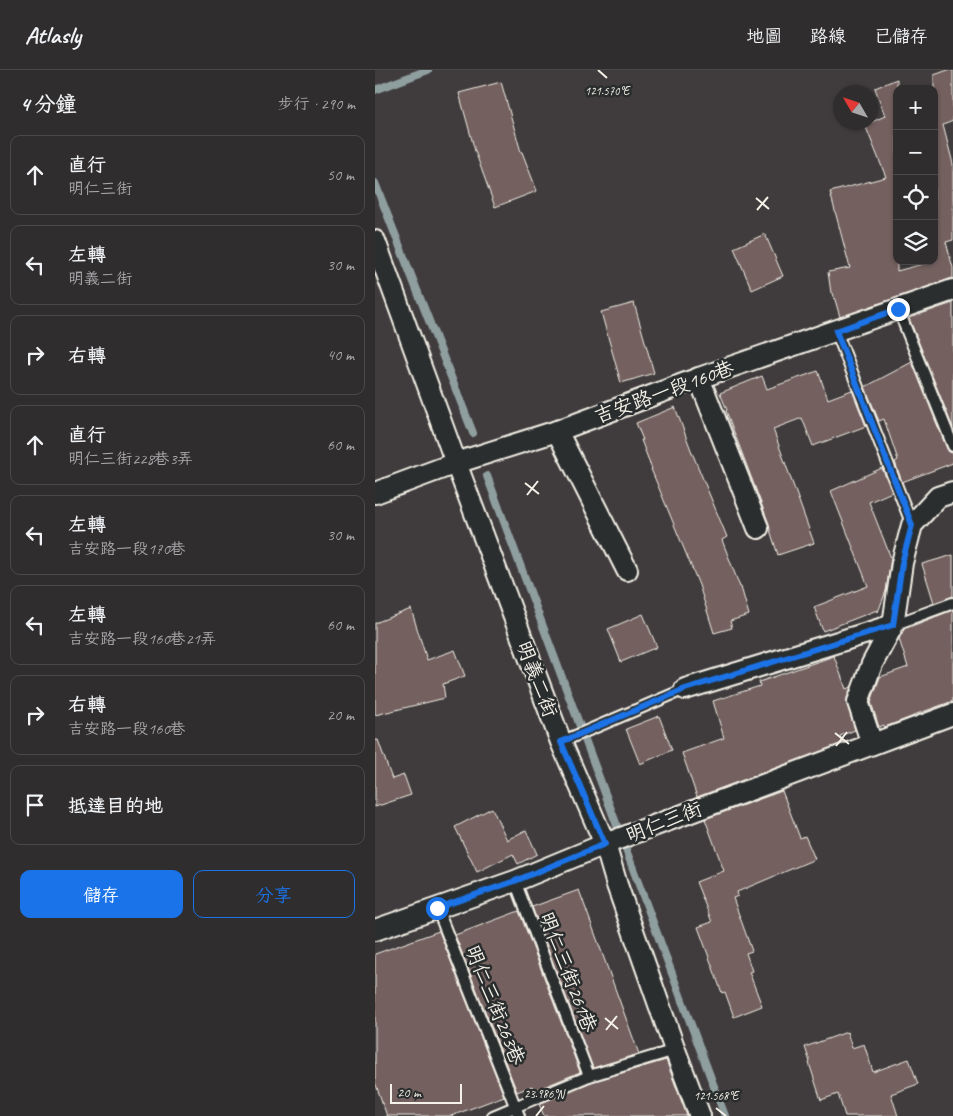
<!DOCTYPE html>
<html lang="zh-TW">
<meta charset="utf-8">
<style>
:root{--surface:#302d2e;--page:#383536;--text:#f1f3f6;--muted:#a8a8aa;--line:#4b494a;--accent:#1a73e8}
body{margin:0;font-family:Caveat,"LXGW WenKai TC",sans-serif;background:var(--page);color:var(--text)}
.controls{position:absolute;right:15px;top:15px;display:grid;overflow:hidden;border-radius:10px;box-shadow:0 1px 4px #0004}
.controls button{width:45px;height:45px;display:grid;place-items:center;padding:0;border:0;border-bottom:1px solid var(--line);background:var(--surface);color:var(--text);font:25px sans-serif}
.compass{position:absolute;left:458px;top:15px;width:45px;height:45px;border-radius:50%;background:var(--surface);box-shadow:0 1px 4px #0004;rotate:309deg}
.scale{position:absolute;left:15px;bottom:12px;width:72px;box-sizing:border-box;padding-left:5px;border:2px solid #f4f1e8;border-top:0;font-size:14px;line-height:18px;white-space:nowrap;color:#f4f1e8;-webkit-text-stroke:4px #2a2d2e;paint-order:stroke}
.stop{position:absolute;width:15px;height:15px;margin:-11px;border:4px solid #1a73e8;border-radius:50%;background:#fff}
.stop.end{background:#1a73e8;border-color:#fff;box-shadow:0 1px 5px #0008}
.list{margin:0;padding:0;list-style:none}
h2{display:flex;justify-content:space-between;align-items:center;height:65px;margin:0;padding:0 20px;font-size:21px}
h2 small{font-size:16px;font-weight:400;color:var(--muted)}
.list li{display:grid;grid-template-columns:32px 1fr auto;gap:15px;align-items:center;box-sizing:border-box;height:80px;margin:0 10px 10px;padding:0 10px;border:1px solid var(--line);border-radius:10px}
.list b{display:block;font-size:19px;white-space:nowrap}
.list p{margin:0;font-size:16px;white-space:nowrap;color:var(--muted)}
.list em{font-size:16px;font-style:normal;color:var(--muted)}
.actions{display:flex;gap:10px;padding:15px 20px}
.actions a{flex:1;padding:11px 0;border:1px solid var(--accent);border-radius:10px;text-align:center;font-size:18px;color:var(--accent)}
.actions .main{background:var(--accent);color:#fff}
.icon{flex:none;width:28px;height:28px;fill:none;stroke:currentColor;stroke-width:2;stroke-linecap:round;stroke-linejoin:round}
.map{position:relative;flex:none;width:578px;height:1046px;overflow:hidden}
header{display:flex;align-items:center;gap:30px;box-sizing:border-box;height:70px;padding:0 25px;background:var(--surface);border-bottom:1px solid var(--line)}
header strong{font-size:24px}
nav{display:flex;gap:28px;margin-inline-start:auto;font-size:18px}
main{display:flex}
aside{flex:1;background:var(--surface)}
.map>svg:first-child{display:block}
.lines{fill:none;stroke-linecap:round;stroke-linejoin:round}
.stream{stroke:#8f9e9f;stroke-width:8}
.building{fill:#73605f;stroke:#f4f1e8}
.service-casing{stroke:#f4f1e8;stroke-width:14}
.minor-casing{stroke:#f4f1e8;stroke-width:24}
.service{stroke:#2a2d2e;stroke-width:10}
.minor{stroke:#2a2d2e;stroke-width:20}
.route{stroke:#1a73e8;stroke-width:6}
.ticks{fill:none;stroke:#f4f1e8;stroke-width:2}
.labels{text-anchor:middle;dominant-baseline:central;stroke-width:5;stroke-linejoin:round;paint-order:stroke}
.street-label{font-size:20px;fill:#f4f1e8;stroke:#2a2d2e}
.ticks-label{font-size:12px;text-anchor:middle;fill:#f4f1e8;stroke:#2a2d2e;stroke-width:5;stroke-linejoin:round;paint-order:stroke}
</style>
<header>
<strong>Atlasly</strong>
<nav><a>地圖</a><a>路線</a><a>已儲存</a></nav>
</header>
<main>
<aside>
<h2>4 分鐘<small>步行 · 290 m</small></h2>
<ul class="list">
<li><svg class="icon" aria-label="ahead" viewBox="0 0 24 24"><path d="M12 20V5M6 11l6-6 6 6"/></svg><div><b>直行</b><p>明仁三街</p></div><em>50 m</em></li>
<li><svg class="icon" aria-label="left" viewBox="0 0 24 24"><path d="M17 20v-9H6M10 6l-5 5 5 5"/></svg><div><b>左轉</b><p>明義二街</p></div><em>30 m</em></li>
<li><svg class="icon" aria-label="right" viewBox="0 0 24 24"><path d="M7 20v-9h11M14 6l5 5-5 5"/></svg><div><b>右轉</b></div><em>40 m</em></li>
<li><svg class="icon" aria-label="ahead" viewBox="0 0 24 24"><path d="M12 20V5M6 11l6-6 6 6"/></svg><div><b>直行</b><p>明仁三街228巷3弄</p></div><em>60 m</em></li>
<li><svg class="icon" aria-label="left" viewBox="0 0 24 24"><path d="M17 20v-9H6M10 6l-5 5 5 5"/></svg><div><b>左轉</b><p>吉安路一段170巷</p></div><em>30 m</em></li>
<li><svg class="icon" aria-label="left" viewBox="0 0 24 24"><path d="M17 20v-9H6M10 6l-5 5 5 5"/></svg><div><b>左轉</b><p>吉安路一段160巷21弄</p></div><em>60 m</em></li>
<li><svg class="icon" aria-label="right" viewBox="0 0 24 24"><path d="M7 20v-9h11M14 6l5 5-5 5"/></svg><div><b>右轉</b><p>吉安路一段160巷</p></div><em>20 m</em></li>
<li><svg class="icon" aria-label="arrive" viewBox="0 0 24 24"><path d="M6 21V4h12l-3 4 3 4H6"/></svg><div><b>抵達目的地</b></div></li>
</ul>
<div class="actions"><a class="main">儲存</a><a>分享</a></div>
</aside>
<div class="map">
<svg width="578" height="1046" viewBox="0 0 578 1046">
<rect width="100%" height="100%" fill="#403c3d"/>
<filter id="ink" filterUnits="userSpaceOnUse"><feTurbulence type="fractalNoise" baseFrequency=".02" numOctaves="2"/><feDisplacementMap in="SourceGraphic" scale="10" xChannelSelector="R" yChannelSelector="G"/><feConvolveMatrix kernelMatrix="1 2 1 2 8 2 1 2 1" color-interpolation-filters="sRGB"/></filter>
<g filter="url(#ink)">
<g class="lines">
<g class="stream">
<polyline points="0,20 53,0"/>
<polyline points="0,113 98,363"/>
<polyline points="112,406 350,1046"/>
</g>
</g>
<g class="building">
<polygon points="573,0 578,0 578,51 568,55 578,94 578,170 571,172 578,198 578,208 574,209 465,247 458,223 456,223 453,202 475,198 455,122 511,107 490,55 510,46 500,18 522,9 522,201 559,191 559,5"/>
<polygon points="126,12 146,82 147,82 162,121 120,137 100,81 84,23"/>
<polygon points="390,164 408,206 377,220 359,178"/>
<polygon points="259,233 279,303 246,313 226,242"/>
<polygon points="578,233 578,358 534,248"/>
<polygon points="537,292 572,379 574,382 578,383 578,393 527,412 520,392 523,390 509,349 504,351 490,317"/>
<polygon points="443,301 453,329 477,320 491,356 438,376 427,348 398,359 439,473 403,485 395,460 394,454 351,341 352,340 345,323 387,306 392,319"/>
<polygon points="300,337 316,380 352,467 347,470 365,517 366,517 374,545 355,551 357,558 339,563 324,515 276,399 277,399 266,370 268,370 261,353"/>
<polygon points="507,398 517,422 494,432 516,488 511,521 503,542 502,540 448,561 439,537 493,516 456,421"/>
<polygon points="578,485 578,526 559,533 547,494"/>
<polygon points="36,539 52,590 80,580 90,606 68,614 70,628 0,645 0,553"/>
<polygon points="578,540 578,631 539,645 539,646 510,657 509,655 504,657 496,632 505,607 533,597 524,569 529,559"/>
<polygon points="268,544 282,577 246,592 233,559"/>
<polygon points="459,586 471,619 476,617 472,628 472,635 480,660 465,666 468,673 322,727 307,683 349,668 338,631 385,616 384,612"/>
<polygon points="284,646 297,680 265,694 251,659"/>
<polygon points="0,670 3,670 17,709 29,705 36,725 0,737"/>
<polygon points="407,721 425,768 430,766 440,789 362,822 363,826 358,828 377,881 371,883 377,901 374,902 387,936 359,947 350,922 347,923 323,857 337,852 321,812 349,801 330,749"/>
<polygon points="117,738 132,770 151,760 162,784 143,794 138,784 102,802 80,757"/>
<polygon points="204,820 264,984 218,998 157,837"/>
<polygon points="144,841 205,1002 159,1021 157,1016 142,1022 80,865"/>
<polygon points="64,861 129,1026 76,1046 12,1046 0,1012 0,884"/>
<polygon points="472,962 477,978 489,974 498,1002 534,989 543,1014 516,1024 523,1046 470,1046 463,1024 446,1030 434,993 435,992 430,977"/>
<polygon points="291,990 312,1046 169,1046 164,1034 216,1012"/>
</g>
<g class="lines">
<defs>
<g id="service">
<polyline points="523,239 578,376"/>
<polyline points="461,261 537,455"/>
<polyline points="518,555 578,533"/>
<polyline points="186,672 310,619"/>
<polyline points="140,811 214,1006"/>
<polyline points="62,838 144,1046"/>
<polyline points="118,1046 214,1006 300,980"/>
</g>
<g id="minor">
<polyline points="0,171 81,393 186,672 230,774 242,815 300,980 325,1046"/>
<polyline points="324,308 383,458"/>
<polyline points="182,361 252,500"/>
<polyline points="0,423 81,393 182,361 324,308 578,220"/>
<polyline points="310,619 518,555"/>
<polyline points="497,674 483,632 497,594 518,555 527,493 537,455 563,427 578,422"/>
<polyline points="0,860 140,811 230,774 578,644"/>
</g>
</defs>
<use href="#service" class="service-casing"/>
<use href="#minor" class="minor-casing"/>
<use href="#service" class="service"/>
<use href="#minor" class="minor"/>
</g>
</g>
<g class="lines" filter="url(#ink)">
<polyline class="route" points="62,838 140,811 230,774 186,672 310,619 518,555 527,493 537,455 461,261 523,239"/>
</g>
<path class="ticks" d="M223,0l9,8M381,128l13,11M382,140l11,-13M150,413l14,11M152,425l11,-14M460,663l14,11M461,676l11,-14M230,948l13,11M231,960l11,-14M341,1038l10,8M161,1046l8,-10"/>
<g class="labels">
<g class="street-label">
<text transform="translate(289 322) rotate(-20)">吉安路一段160巷</text>
<text transform="translate(162 609) rotate(69)">明義二街</text>
<text transform="translate(289 752) rotate(-21)">明仁三街</text>
<text transform="translate(193 902) rotate(69)">明仁三街261巷</text>
<text transform="translate(120 935) rotate(68)">明仁三街263巷</text>
</g>
</g>
<g class="ticks-label">
<text x="232" y="25">121.570°E</text>
<text x="169" y="1028">23.986°N</text>
<text x="341" y="1030">121.568°E</text>
</g>
</svg>
<div class="controls">
<button>+</button>
<button>−</button>
<button><svg class="icon" aria-label="locate" viewBox="0 0 24 24"><circle cx="12" cy="12" r="6"/><path d="M12 2v4M12 18v4M2 12h4M18 12h4"/></svg></button>
<button><svg class="icon" aria-label="layers" viewBox="0 0 24 24"><path d="M12 4l9 5-9 5-9-5zM3 14l9 5 9-5"/></svg></button>
</div>
<svg class="compass" viewBox="-18 -18 36 36"><path d="M0-13l5 13h-10z" fill="#e53935"/><path d="M0 13l5-13h-10z" fill="#a8a8aa"/></svg>
<div class="scale">20 m</div>
<div class="stop" style="left:62px;top:838px"></div>
<div class="stop end" style="left:523px;top:239px"></div>
</div>
</main>
